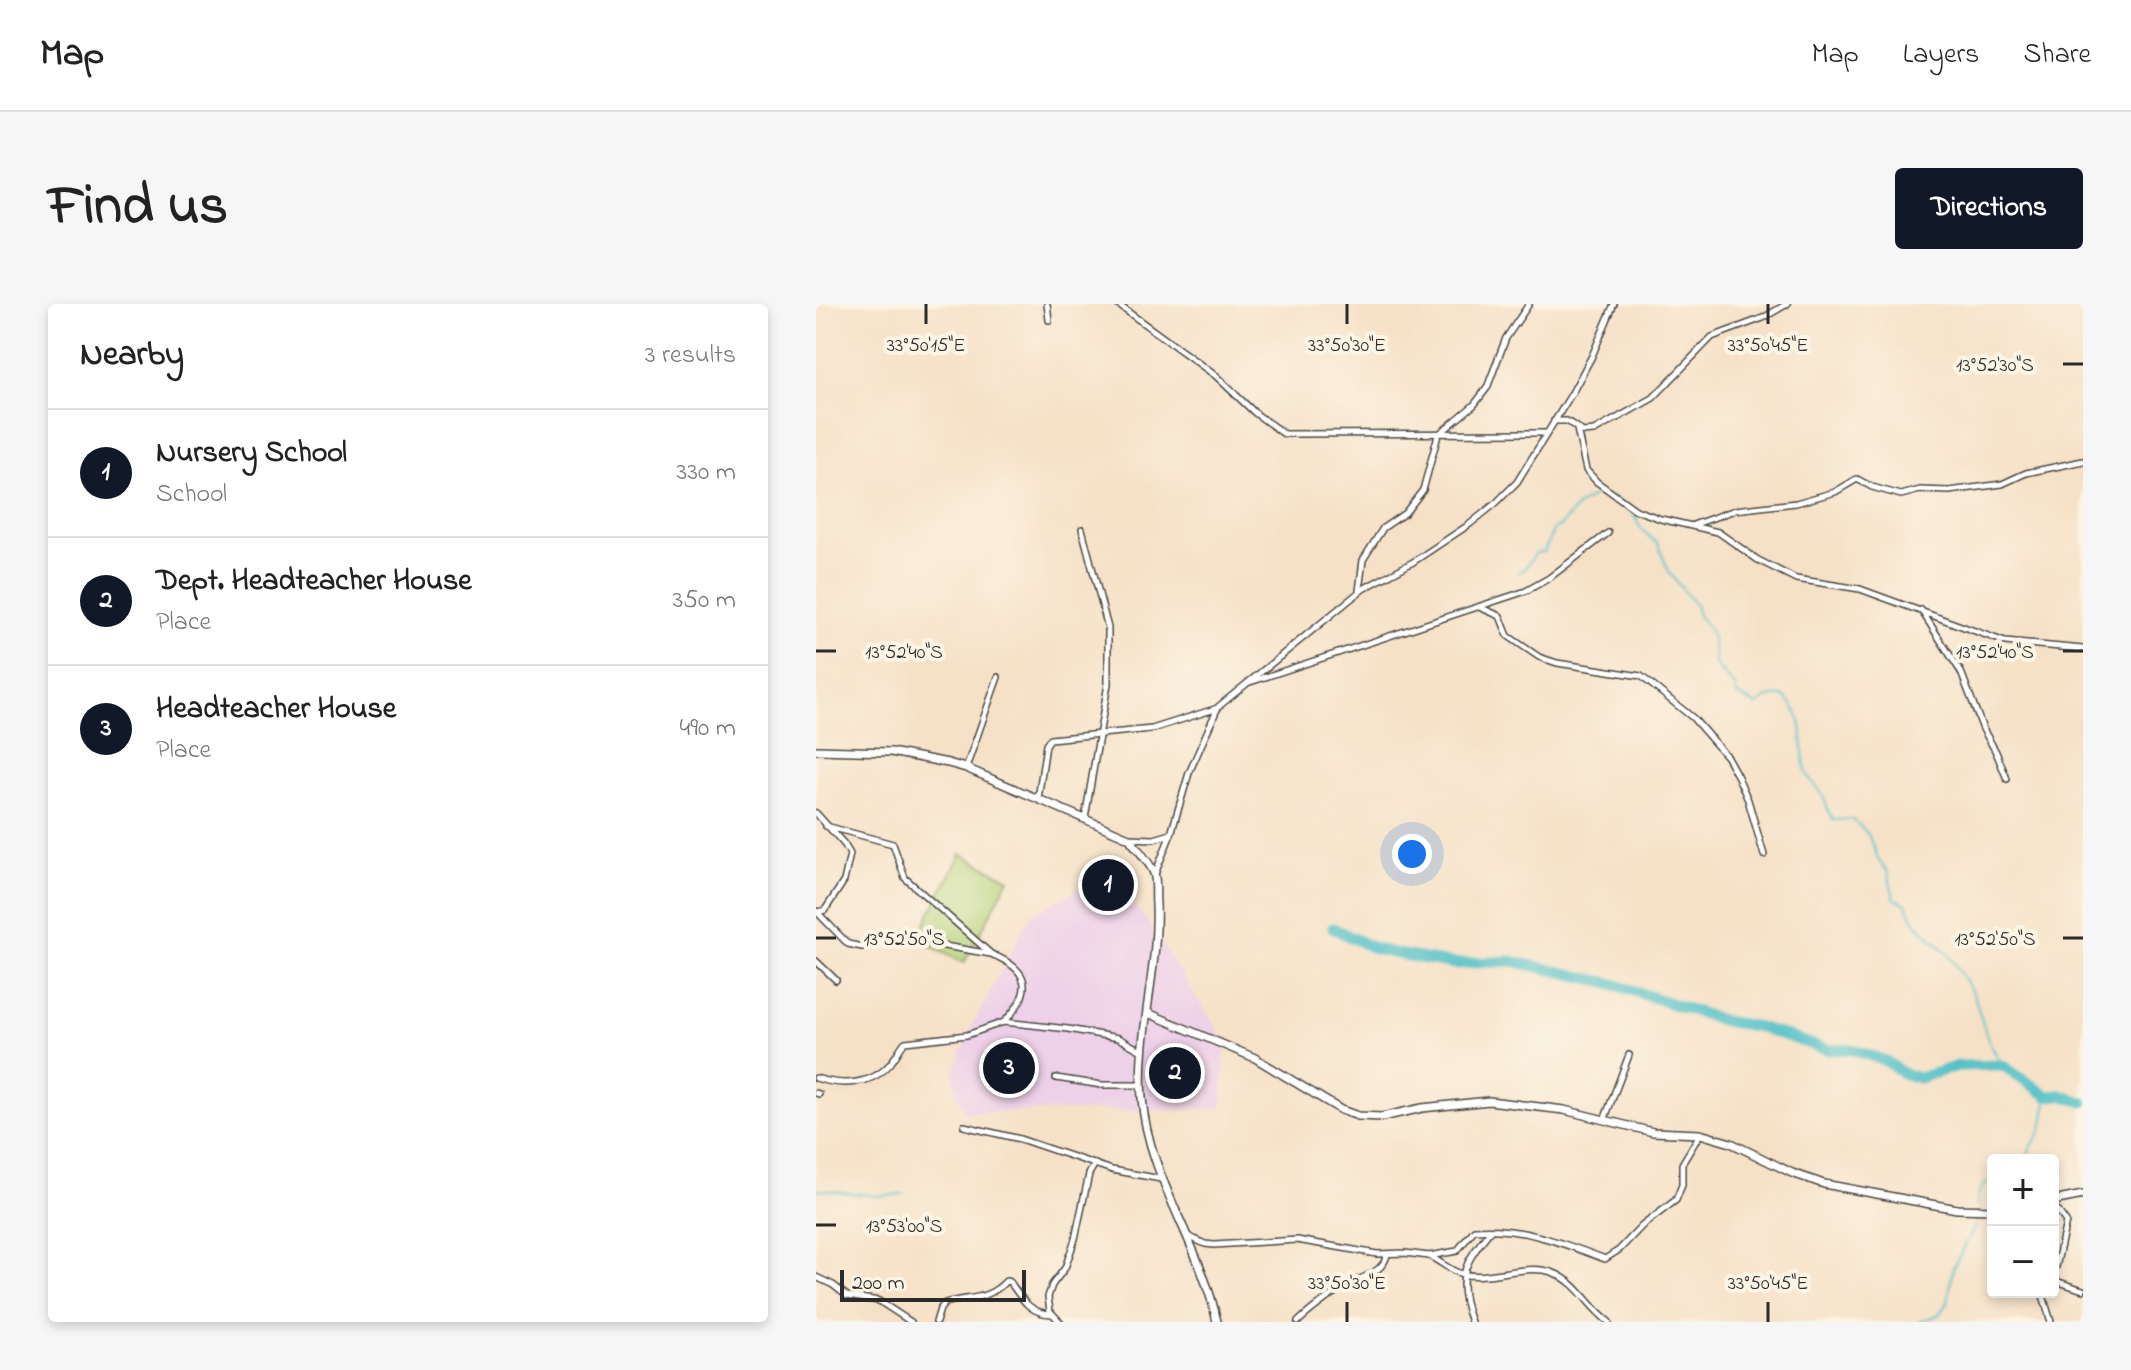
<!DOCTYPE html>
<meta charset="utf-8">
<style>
:root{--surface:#fff;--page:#f6f6f6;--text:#222;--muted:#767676;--line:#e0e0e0;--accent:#111827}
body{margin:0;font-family:"Indie Flower",sans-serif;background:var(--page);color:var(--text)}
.controls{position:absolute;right:24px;bottom:24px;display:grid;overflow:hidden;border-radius:8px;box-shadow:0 4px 12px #0003}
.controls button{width:72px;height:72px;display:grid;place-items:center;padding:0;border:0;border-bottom:2px solid var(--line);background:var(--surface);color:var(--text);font:40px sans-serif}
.scale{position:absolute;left:24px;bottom:20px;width:186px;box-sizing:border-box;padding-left:8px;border:4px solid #2b2b2b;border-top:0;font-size:22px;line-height:28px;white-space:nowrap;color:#2b2b2b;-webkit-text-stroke:6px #fcf5e5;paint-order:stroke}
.you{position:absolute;left:596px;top:550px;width:28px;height:28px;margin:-20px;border:6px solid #fff;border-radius:50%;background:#1a73e8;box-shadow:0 0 0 12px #1a73e833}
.badge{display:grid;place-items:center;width:52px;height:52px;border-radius:50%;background:var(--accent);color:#fff;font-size:26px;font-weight:700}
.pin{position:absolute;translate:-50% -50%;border:4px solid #fff;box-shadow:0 2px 8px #0006}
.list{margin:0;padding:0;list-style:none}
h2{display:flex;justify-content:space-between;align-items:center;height:104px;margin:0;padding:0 32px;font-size:34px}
h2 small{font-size:26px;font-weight:400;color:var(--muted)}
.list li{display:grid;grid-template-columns:52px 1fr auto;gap:24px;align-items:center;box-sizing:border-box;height:128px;padding:0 32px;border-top:2px solid var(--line)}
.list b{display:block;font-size:30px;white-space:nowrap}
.list p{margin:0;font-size:26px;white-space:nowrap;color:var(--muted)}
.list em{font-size:26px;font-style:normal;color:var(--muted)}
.map{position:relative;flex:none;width:1267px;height:1018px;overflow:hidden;border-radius:8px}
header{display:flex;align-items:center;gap:48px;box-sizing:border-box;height:112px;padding:0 40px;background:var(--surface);border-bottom:2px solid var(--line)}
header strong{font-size:38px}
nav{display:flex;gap:44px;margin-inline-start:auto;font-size:28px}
.intro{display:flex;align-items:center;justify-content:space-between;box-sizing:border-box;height:192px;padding:0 48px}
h1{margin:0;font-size:56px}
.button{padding:20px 36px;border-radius:8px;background:var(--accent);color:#fff;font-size:28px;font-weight:700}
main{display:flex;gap:48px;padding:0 48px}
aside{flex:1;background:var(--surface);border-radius:8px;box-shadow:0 4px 12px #0003}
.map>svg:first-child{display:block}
.built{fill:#eed0e8}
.green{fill:#b4d178;stroke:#707e52;stroke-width:2}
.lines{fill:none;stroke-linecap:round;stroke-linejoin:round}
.stream{stroke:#52c0c7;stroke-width:2}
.river{stroke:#52c0c7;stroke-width:11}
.street-casing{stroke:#494642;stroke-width:8}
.secondary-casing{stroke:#494642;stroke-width:10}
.street{stroke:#fff;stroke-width:5}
.secondary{stroke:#fff;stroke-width:7}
.ticks{fill:none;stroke:#2b2b2b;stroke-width:3}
.ticks-label{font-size:20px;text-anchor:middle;fill:#2b2b2b;stroke:#fcf5e5;stroke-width:8;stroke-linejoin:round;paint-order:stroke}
</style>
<header>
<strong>Map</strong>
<nav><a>Map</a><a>Layers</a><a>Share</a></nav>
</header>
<div class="intro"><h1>Find us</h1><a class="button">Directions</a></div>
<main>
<aside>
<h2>Nearby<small>3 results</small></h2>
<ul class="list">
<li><span class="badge">1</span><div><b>Nursery School</b><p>School</p></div><em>330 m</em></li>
<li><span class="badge">2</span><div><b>Dept. Headteacher House</b><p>Place</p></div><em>350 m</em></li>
<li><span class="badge">3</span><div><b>Headteacher House</b><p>Place</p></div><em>490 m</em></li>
</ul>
</aside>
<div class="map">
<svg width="1267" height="1018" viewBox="0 0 1267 1018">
<rect width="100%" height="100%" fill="#fcf5e5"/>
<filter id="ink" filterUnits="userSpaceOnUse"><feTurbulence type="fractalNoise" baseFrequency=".0125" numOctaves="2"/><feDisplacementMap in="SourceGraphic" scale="16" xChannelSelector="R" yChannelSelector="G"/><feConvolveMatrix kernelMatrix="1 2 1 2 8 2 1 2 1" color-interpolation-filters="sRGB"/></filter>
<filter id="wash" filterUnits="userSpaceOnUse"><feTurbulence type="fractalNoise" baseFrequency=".006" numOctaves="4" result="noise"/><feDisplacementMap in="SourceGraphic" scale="32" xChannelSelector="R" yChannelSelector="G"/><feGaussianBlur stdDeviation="1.8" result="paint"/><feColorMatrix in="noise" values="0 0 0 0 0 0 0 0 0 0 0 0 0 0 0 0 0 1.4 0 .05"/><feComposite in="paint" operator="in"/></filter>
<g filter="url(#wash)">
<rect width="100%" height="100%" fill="#f6e1c7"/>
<polygon class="built" points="291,568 328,613 409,737 406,805 149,808 140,789 137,771 153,728 213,613"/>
<polygon class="green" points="145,550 193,575 148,659 101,635"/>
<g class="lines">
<g class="stream">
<path d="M702,268l6,-3 12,-16 8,-1 10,-24 6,-2 18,-20 17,-11 19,3 18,14 9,17 17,15 11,28 26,33 3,10 13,17 5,34 19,21 2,8 20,10 10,-7 16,-2c27,21 15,46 23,75 3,11 9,12 14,20 6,9 7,20 13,29l20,-1 15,15 10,25 10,13 6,26 12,6 9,18 33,32 26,41 14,45 14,25"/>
<polyline points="1208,856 1226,825 1232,792"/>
<polyline points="0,885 62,892 87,890"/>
<path d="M1162,901c-2,-13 3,-20 15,-24"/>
<polyline points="1103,1018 1122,1011 1132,999 1137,963 1156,929 1164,907"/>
</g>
<polyline class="river" points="517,624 559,645 592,652 639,660 696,657 794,679 908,717 943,723 1012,746 1035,745 1070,757 1086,769 1103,774 1142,762 1186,761 1232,792 1245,791 1267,798"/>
</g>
</g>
<g filter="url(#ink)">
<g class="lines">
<defs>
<g id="street">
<polyline points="231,0 233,16"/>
<polyline points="301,0 400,72 439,109 468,130 730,129"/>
<polyline points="738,117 751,117 767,128 778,127 837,94 896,33 947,14 971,0"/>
<polyline points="761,125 770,166 781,178 820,206 845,215 902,228 942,256 980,275 1044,285 1189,338 1267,345"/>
<polyline points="877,221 919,206 980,199 1019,188 1041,175 1056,183 1085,191 1104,186 1133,187 1186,180 1210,169 1267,157"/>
<polyline points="266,225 292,324 292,380 269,514"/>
<polyline points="543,287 547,256 567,224 589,209 607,186 622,131 658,101 671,84 690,34 713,0"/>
<polyline points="663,303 684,312 692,332 723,353 741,359 825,372 877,414 911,453 922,473 932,496 948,551"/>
<polyline points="1105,306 1145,368 1167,425 1180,448 1191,475"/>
<polyline points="434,378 710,287 733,274 792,229"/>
<polyline points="150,464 182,373"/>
<polyline points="222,495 230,441 234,435 336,425 402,404"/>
<polyline points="0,509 28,540 34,550 28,577 9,606 2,608"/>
<polyline points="10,522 77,540 89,574 174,649"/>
<polyline points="314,534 338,535 355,530"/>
<polyline points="339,570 355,530 373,469 402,403 547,285 597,258 654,220 680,199 701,178 756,89 776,52 798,0"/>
<path d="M0,607l32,33 14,3 13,-10 11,-1 105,18c40,16 43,37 13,68"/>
<polyline points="0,657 20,676"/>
<path d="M0,774c25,8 55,8 74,-14 6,-7 9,-15 15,-22l62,-7 37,-13 64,7 50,9 24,13"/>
<polyline points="240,774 286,781 325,781"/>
<polyline points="0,789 3,790"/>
<polyline points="789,814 813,751"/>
<polyline points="148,822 204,835 296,866 345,875"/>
<polyline points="1237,900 1250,918 1240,963 1237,966"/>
<path d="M372,932l17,8 9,1 83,-5 80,14 28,-1 24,3 28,-5 17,-21c46,-4 89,13 131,29l14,-9 23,-24 34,-26 6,-15v-21l18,-30"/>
<path d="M613,952c11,5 21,15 33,18 28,7 65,-12 92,-1 25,10 34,34 55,49"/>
<polyline points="0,973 17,981 31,992 63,997 95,1018"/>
<polyline points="1237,976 1267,986"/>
<polyline points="1226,988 1235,1018"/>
<path d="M120,1018l4,-13 5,-6c24,-7 41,-1 61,-22l4,1c12,17 20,32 42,32"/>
<polyline points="244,1018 234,1007 232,993 236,981 249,964 259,935 273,870 279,860"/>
<path d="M482,1018c11,-11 32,-26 45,-35 15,-9 40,-13 44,-32"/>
<path d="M655,1018c-16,-43 -8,-58 20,-92"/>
</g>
<g id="secondary">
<path d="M0,446l75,2 57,11 18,5 163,70c8,11 20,23 25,35 3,9 1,22 2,31 3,64 -19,130 -14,194 6,80 59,146 75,224"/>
<polyline points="332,709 439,754 525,806 542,812 566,813 606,804 673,797 748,806 837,828 884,830 915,839 976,869 1008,880 1141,905 1177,906"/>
<polyline points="1237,897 1267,891"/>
</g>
</defs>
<use href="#street" class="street-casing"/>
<use href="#secondary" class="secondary-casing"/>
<use href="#street" class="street"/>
<use href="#secondary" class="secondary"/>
</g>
</g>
<path class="ticks" d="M110,0v20M531,0v20M952,0v20M1247,60h20M0,347h20M1247,347h20M0,634h20M1247,634h20M0,921h20M531,998v20M952,998v20"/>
<g class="ticks-label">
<text x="110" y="47">33°50'15"E</text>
<text x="531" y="47">33°50'30"E</text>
<text x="952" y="47">33°50'45"E</text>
<text x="1179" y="67">13°52'30"S</text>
<text x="88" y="354">13°52'40"S</text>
<text x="1179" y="354">13°52'40"S</text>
<text x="88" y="641">13°52'50"S</text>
<text x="1179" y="641">13°52'50"S</text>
<text x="88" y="928">13°53'00"S</text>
<text x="531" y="985">33°50'30"E</text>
<text x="952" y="985">33°50'45"E</text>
</g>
</svg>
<div class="controls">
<button>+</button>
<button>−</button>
</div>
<div class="scale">200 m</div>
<div class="you"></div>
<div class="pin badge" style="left:292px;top:581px">1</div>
<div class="pin badge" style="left:359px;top:769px">2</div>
<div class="pin badge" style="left:193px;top:764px">3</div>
</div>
</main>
